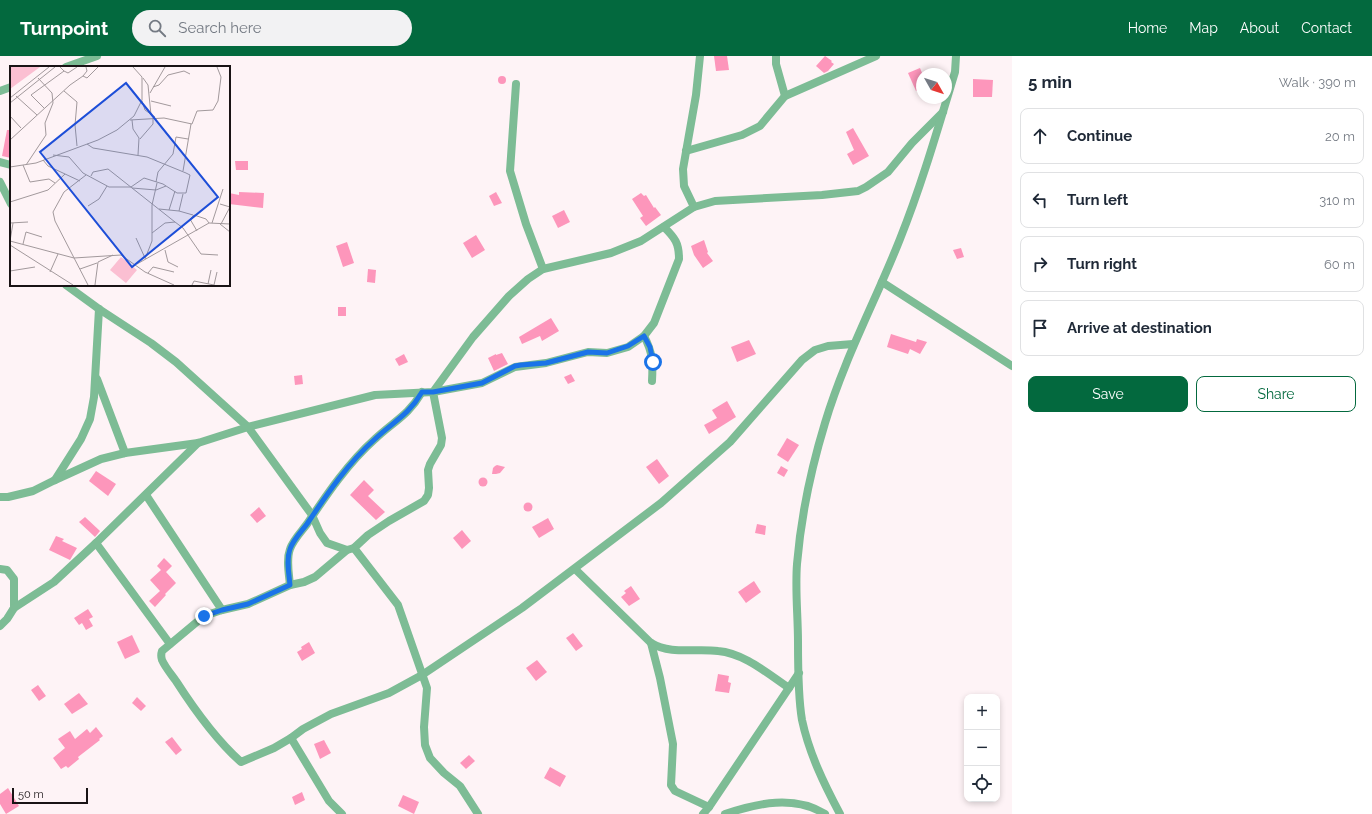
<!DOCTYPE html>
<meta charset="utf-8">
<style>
:root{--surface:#fff;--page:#f2f2f3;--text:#1f2937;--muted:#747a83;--line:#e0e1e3;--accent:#03693e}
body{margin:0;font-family:Raleway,sans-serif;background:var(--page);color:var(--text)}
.controls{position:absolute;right:12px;bottom:12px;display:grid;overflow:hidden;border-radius:8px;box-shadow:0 2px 6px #0003}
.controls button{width:36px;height:36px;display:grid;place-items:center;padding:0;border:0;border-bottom:1px solid var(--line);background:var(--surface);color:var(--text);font:20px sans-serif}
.compass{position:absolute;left:916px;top:12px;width:36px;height:36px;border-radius:50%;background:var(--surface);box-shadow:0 2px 6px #0003;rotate:129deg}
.scale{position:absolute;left:12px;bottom:10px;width:76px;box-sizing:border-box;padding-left:4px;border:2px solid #191315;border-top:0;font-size:11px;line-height:14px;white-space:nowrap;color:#191315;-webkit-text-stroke:3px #fef3f6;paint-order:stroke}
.stop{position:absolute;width:12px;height:12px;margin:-9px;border:3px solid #1a73e8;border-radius:50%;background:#fff}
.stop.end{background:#1a73e8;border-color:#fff;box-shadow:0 1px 4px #0008}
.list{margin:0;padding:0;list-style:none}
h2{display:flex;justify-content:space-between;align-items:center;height:52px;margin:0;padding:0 16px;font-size:17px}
h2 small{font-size:13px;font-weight:400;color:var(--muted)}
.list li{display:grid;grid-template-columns:26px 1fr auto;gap:12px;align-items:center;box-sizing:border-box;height:56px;margin:0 8px 8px;padding:0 8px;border:1px solid var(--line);border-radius:8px}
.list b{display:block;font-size:15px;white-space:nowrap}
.list em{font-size:13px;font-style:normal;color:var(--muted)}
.actions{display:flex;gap:8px;padding:12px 16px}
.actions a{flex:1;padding:9px 0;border:1px solid var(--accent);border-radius:8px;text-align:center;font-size:14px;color:var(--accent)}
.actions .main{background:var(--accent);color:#fff}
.icon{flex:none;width:22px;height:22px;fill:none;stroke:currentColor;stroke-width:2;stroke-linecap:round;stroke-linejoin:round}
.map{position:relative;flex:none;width:1012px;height:758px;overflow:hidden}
header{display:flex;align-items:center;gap:24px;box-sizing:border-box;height:56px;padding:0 20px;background:var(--accent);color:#fff}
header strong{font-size:19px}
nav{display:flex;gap:22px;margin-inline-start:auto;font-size:14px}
.search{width:280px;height:36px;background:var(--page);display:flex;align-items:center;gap:10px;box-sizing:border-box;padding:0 14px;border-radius:22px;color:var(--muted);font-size:15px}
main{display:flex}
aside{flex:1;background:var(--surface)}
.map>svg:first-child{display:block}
.building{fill:#fd96bb}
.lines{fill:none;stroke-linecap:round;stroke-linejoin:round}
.minor{stroke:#7dbc95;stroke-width:8}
.route{stroke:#1a73e8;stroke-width:5}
.inset-road{fill:none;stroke:#a2999c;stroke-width:1}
.view{fill:#1d4ed8;fill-opacity:0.15;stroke:#1d4ed8;stroke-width:2}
.inset-edge{fill:none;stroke:#191315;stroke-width:2}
</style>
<header>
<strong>Turnpoint</strong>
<div class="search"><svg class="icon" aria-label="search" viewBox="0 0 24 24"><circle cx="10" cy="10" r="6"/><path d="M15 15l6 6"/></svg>Search here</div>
<nav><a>Home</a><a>Map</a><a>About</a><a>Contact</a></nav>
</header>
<main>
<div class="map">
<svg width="1012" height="758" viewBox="0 0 1012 758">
<rect width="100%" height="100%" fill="#fef3f6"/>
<g class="building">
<polygon points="714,0 727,0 729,14 716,15"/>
<polygon points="825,0 832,5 831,6 834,8 828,15 824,17 816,10"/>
<polygon points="920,12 922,17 922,32 916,35 908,17"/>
<circle cx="502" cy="24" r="4"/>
<polygon points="973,23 993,24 992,41 973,41"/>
<polygon points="853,72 869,100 853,109 847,98 854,94 846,76"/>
<polygon points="7,74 11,74 11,102 2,100"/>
<polygon points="235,105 248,105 248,114 236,114"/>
<polygon points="239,136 264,137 263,152 229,148 229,137 239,139"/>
<polygon points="496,136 502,147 494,150 489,140"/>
<polygon points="641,137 644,140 646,139 654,152 655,151 661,159 646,170 640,162 643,160 632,143"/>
<polygon points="564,154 570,166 558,172 552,160"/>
<polygon points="476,179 485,194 472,202 463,187"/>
<polygon points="704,184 708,196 707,197 713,205 703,212 694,199 691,190"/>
<polygon points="347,186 354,207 343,211 336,190"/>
<polygon points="961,192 964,201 957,203 953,194"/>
<polygon points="368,213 376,214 375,227 367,226"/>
<rect x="338" y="251" width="8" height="9"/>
<polygon points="551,262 559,275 542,285 540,280 522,288 519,281"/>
<polygon points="891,278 916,286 917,283 927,286 920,298 910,293 908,298 887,291"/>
<polygon points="749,284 756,298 737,306 731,291"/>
<polygon points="502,297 508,308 494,315 488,302 496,298 496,299"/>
<polygon points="404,298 408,306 399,310 395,303"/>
<polygon points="571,318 575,325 568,328 564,321"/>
<polygon points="302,319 303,328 295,329 294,320"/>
<polygon points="727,345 736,361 709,378 704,369 717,362 712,354"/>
<polygon points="787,382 799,389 788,406 777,399"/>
<polygon points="657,403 669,420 659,428 646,411"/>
<polygon points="495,410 497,409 505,411 500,417 496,418 492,418 493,412"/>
<polygon points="781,410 788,414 784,421 777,417"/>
<polygon points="96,415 116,428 108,440 89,425"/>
<circle cx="483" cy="426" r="4.5"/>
<polygon points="364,424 374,434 368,440 385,456 376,464 350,439"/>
<circle cx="528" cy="451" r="4.5"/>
<polygon points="259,451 266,460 257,467 250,459"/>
<polygon points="85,461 100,475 95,481 79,466"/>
<polygon points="548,462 554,473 539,482 532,471"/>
<polygon points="757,468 766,470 765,479 755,477"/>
<polygon points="462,474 471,485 462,493 453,482"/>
<polygon points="56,480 64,483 62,485 77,492 70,504 49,494"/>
<polygon points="164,502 172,510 166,516 176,527 165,538 166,539 155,551 149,545 160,535 150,524 161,514 157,510"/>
<polygon points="754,525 761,536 746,547 738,536"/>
<polygon points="631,530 640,543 629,550 621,541 626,537 624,535"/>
<polygon points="88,553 93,561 89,563 93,570 86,574 82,567 79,569 74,562"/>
<polygon points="573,577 583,590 576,595 566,582"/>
<polygon points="132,579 140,596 125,603 117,586"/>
<polygon points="309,586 315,597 302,605 297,596 302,593 301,591"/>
<polygon points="537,604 547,616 536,625 526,612"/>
<polygon points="718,618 729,620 728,626 731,627 729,637 715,635"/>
<polygon points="38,629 46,640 39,645 31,634"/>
<polygon points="79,637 88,648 72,658 64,648"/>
<polygon points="137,641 146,650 141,655 132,647"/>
<polygon points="96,671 103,680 99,683 100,684 78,701 79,703 68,712 66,710 61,713 53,702 65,692 58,683 70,675 75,683 87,673 90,677"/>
<polygon points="172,681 182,694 176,699 165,686"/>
<polygon points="324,684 331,697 320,703 314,688"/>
<polygon points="469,699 475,705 466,713 460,707"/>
<polygon points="550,711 566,720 560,731 544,722"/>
<polygon points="8,732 19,750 6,758 0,748 0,738"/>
<polygon points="302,736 305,744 295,749 292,741"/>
<polygon points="403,739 419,746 414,758 398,750"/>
</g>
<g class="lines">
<g class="minor">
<polyline points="776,0 776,8 785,40"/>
<polyline points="66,11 97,0"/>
<polyline points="516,28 510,115 526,168 543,213"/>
<polyline points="0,35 11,31"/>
<polyline points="686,95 742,79 760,70 785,40 876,0"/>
<polyline points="0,106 11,109"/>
<polyline points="0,126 11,148"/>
<polyline points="694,151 684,130 683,113 696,39 700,0"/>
<polyline points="882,226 1012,310"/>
<polyline points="66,229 99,253 151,287 176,306 248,371 312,459 320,477 327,487 347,494"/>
<path d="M644,280c9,17 9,27 8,45"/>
<path d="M853,288l-25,2 -13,4 -13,10 -72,82 -69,61 -139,105 -100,67 -33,18 -58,21 -28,15 -12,9 -17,10 -33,14c-26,-23 -47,-53 -65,-81 -5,-7 -11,-14 -14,-21 -1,-3 -1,-6 0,-9l42,-35 18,-6 26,-6 42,-19 14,-3 11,-5 32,-27 7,-2 14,-13 21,-14 35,-20 4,-6 1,-7 -1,-18 2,-6 11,-19 1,-7 -9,-46 40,-55 36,-41 19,-17 15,-10 68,-16 30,-12 53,-34 21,-6 107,-6 36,-4 8,-4 22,-15 24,-29 31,-31"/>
<polyline points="97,323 125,397"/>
<path d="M55,424l46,-21 24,-6 73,-10 50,-16 127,-32 58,-3 49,-9 33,-16 31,-4 42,-11 19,1 21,-6 16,-11 10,-13 25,-64c0,-16 -4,-21 -15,-32"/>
<polyline points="146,439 222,554"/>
<polyline points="0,441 8,441 33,435 55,424 81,383 90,363 94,341 99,253"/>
<polyline points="354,492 398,549 427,632 424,671 425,689 430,702 444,717 460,730 478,758"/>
<polyline points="0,513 7,514 14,523 14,552 7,563 0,570"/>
<path d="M575,513l76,74c20,12 45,5 67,8 26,2 50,23 71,37"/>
<path d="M290,529c-1,-11 -4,-25 0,-36 3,-9 11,-17 17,-25 20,-30 41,-61 68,-85 19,-18 33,-23 47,-47"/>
<polyline points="14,552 54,526 96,487"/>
<polyline points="651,587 660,622 673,688 671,729 675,735 709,751"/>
<polyline points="170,588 96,487 198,387"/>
<polyline points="291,682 329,745 342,758"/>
<polyline points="703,758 709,751 799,617"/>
<path d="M725,758c33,-11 69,-19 100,0"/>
<path d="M840,758c-16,-30 -31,-61 -38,-94 -4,-23 -4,-54 -4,-78 0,-26 -3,-52 -1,-78 4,-48 14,-95 28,-141 19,-64 51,-123 75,-184 22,-55 38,-111 55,-167l1,-16"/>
</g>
</g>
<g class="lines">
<path class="route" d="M204,560l18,-6 26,-6 42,-19c-1,-11 -4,-25 0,-36 3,-9 11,-17 17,-25 20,-30 41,-61 68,-85 19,-18 33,-23 47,-47h11l49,-9 33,-17 6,-1 25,-2 42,-11 19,1 21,-7 16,-10 6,11 3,15"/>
</g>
<g transform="translate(10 10)">
<rect width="220" height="220" fill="#fef3f6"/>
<path d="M0,1h30l-30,22zM111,191l16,13 -11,13 -16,-13z" fill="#fbbfd2"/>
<path class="inset-road" d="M54,5l4,2 9,-6M73,10l4,2 11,-11M133,12l5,7 3,30M143,21l6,-2 9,-10 16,-4 6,3M54,25l13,11 -2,23 2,21M140,27l15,-26M6,30l21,19M0,32l39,-31M132,35l3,9 10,7M141,35l20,5M0,37l45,-36M34,42l-13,-13 33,-24 -4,-4M0,50l11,12M120,54l34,-2 28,6 5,-13 16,-1 5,-9 3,-24 -4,-10M122,54l1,9 6,9 -1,17M130,73l13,-15v-6M0,74l60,-55 13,-9 4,-5 -1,-4M43,89l16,2 14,16 26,14h22l13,-9 19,6 14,9h9l4,-18 -4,-2 -39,-16 -54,-9 -6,-4M33,94l5,6 32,15M13,99l7,17 19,-3 6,4M16,99l20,-30 -1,-12 8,-20 -1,-10 -14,-15M0,101l26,-4 62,-23 19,-10 17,-14 8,-16v-23l-9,-10M173,105l8,-47M76,109l-22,17 -11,20 2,9 33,64M81,110l2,-4 15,-3 67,53M146,116l2,-10 15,-18 3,-17 12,2M122,122l24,2 10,-4M0,136l38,-12 17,-16M210,138l10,3 -9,17M78,140l11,-7 8,-13M149,143l20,2 4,-17M159,144l6,-19M169,145l14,4M0,157l18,-1M202,157l11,-34M210,158l10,8M187,165l-7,-12 4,-4 12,4 3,4M142,167l13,-10 10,-1 8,6 18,26 17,1M126,172l9,20M0,175l64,17 47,-3 24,17 29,13M0,175l3,-18M13,178l3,-12 16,5M0,179l63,40M155,184l3,12 10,5M135,193l7,-18v-36l5,-22M127,198l72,-41 21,1M70,203l17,-6M0,205l25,-4M40,206l8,-18M138,207l5,-6 21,5M198,218l3,-14M85,219l3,-23 15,-7M182,219l2,-4 20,4M204,219l3,-13"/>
<path class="view" d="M116,17l92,114 -86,70 -92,-115z"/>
<rect width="220" height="220" class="inset-edge"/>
</g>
</svg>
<div class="controls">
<button>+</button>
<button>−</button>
<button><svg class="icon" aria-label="locate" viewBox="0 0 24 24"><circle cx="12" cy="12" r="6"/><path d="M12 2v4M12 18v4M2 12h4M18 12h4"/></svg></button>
</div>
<svg class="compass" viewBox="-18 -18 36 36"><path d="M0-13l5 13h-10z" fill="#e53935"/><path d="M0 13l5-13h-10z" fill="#747a83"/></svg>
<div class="scale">50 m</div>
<div class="stop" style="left:653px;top:306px"></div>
<div class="stop end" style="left:204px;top:560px"></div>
</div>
<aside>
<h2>5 min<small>Walk · 390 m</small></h2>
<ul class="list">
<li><svg class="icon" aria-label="ahead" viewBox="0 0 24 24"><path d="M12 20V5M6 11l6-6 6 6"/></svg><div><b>Continue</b></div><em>20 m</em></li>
<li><svg class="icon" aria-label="left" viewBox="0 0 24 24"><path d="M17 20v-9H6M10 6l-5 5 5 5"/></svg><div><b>Turn left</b></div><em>310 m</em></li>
<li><svg class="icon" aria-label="right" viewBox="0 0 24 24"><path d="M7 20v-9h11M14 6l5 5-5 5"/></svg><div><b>Turn right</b></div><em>60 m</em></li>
<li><svg class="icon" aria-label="arrive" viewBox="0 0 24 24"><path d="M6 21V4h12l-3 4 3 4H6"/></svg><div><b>Arrive at destination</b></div></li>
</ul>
<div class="actions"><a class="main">Save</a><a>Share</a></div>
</aside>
</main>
